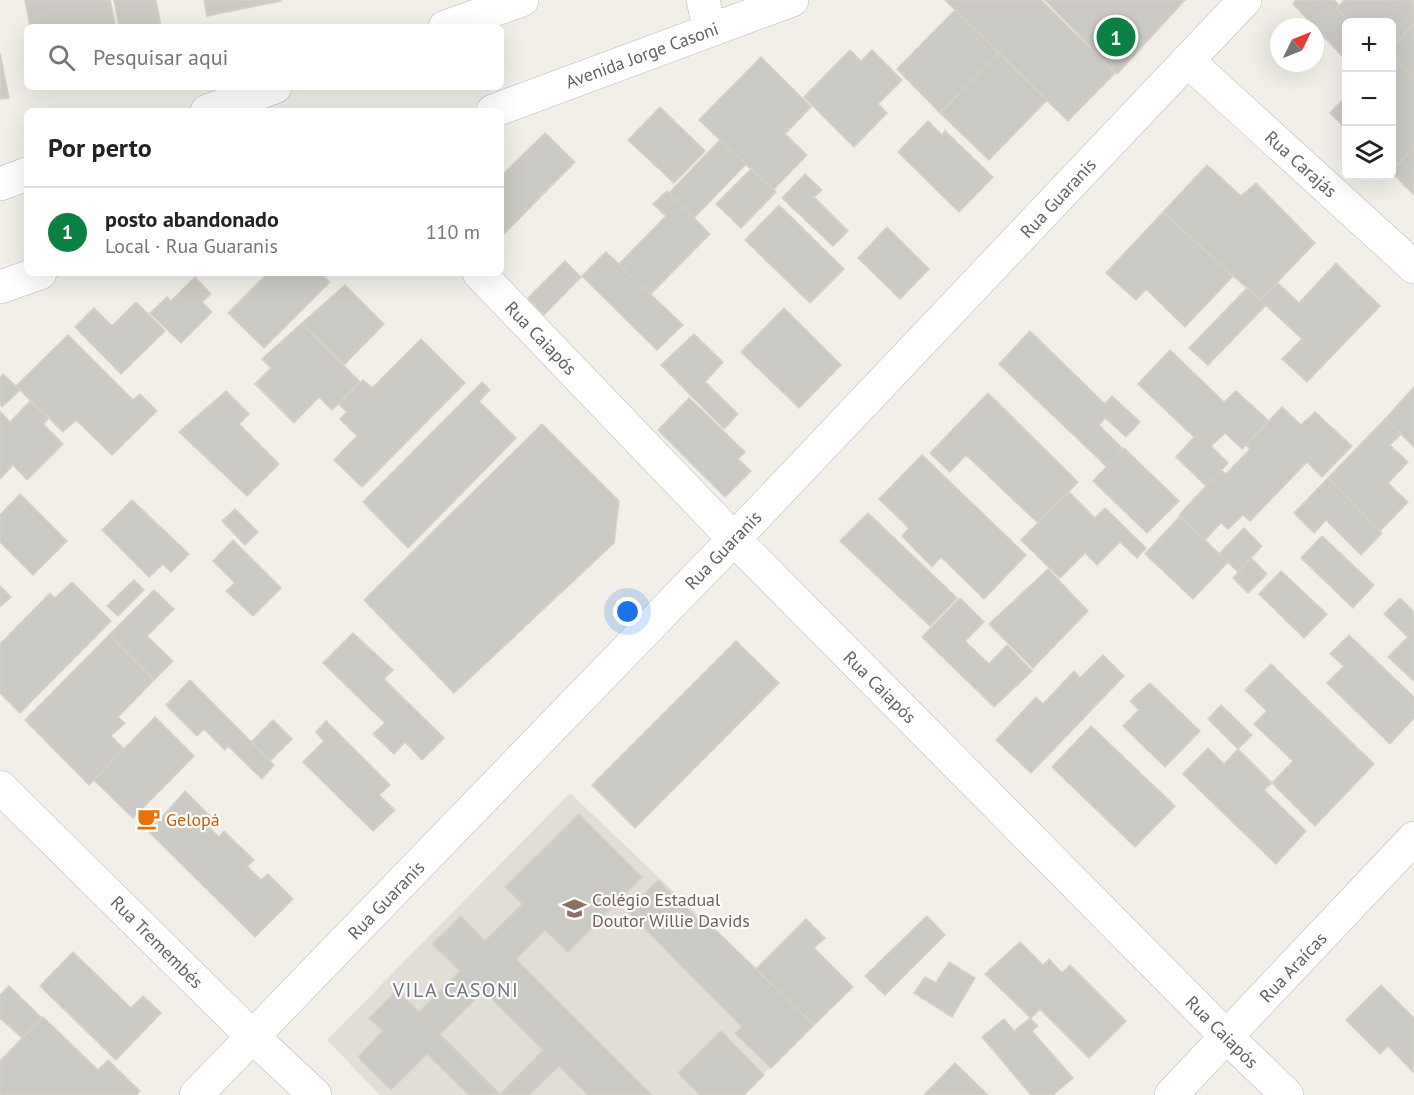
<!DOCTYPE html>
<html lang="pt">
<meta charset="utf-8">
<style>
:root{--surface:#fff;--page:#f6f6f6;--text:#222;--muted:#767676;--line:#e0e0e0;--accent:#0b8043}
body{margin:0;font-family:"PT Sans",sans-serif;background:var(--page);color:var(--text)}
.controls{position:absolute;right:18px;top:18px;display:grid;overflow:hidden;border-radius:9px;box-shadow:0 6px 24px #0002}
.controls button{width:54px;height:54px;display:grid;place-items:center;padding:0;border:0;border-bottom:2px solid var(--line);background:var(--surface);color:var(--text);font:30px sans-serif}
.compass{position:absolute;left:1270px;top:18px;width:54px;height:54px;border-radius:50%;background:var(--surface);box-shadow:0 6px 24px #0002;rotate:47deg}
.you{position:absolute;left:628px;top:612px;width:21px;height:21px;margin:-15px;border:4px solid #fff;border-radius:50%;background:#1a73e8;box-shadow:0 0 0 9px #1a73e833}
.badge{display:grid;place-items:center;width:39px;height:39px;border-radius:50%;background:var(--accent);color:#fff;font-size:20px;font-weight:700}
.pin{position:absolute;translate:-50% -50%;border:3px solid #fff;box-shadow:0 2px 6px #0006}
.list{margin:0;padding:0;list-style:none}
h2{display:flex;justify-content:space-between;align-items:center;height:78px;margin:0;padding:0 24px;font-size:26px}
h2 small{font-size:20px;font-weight:400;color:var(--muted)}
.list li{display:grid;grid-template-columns:39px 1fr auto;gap:18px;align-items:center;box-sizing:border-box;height:90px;padding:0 24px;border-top:2px solid var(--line)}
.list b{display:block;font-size:22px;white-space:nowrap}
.list p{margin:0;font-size:20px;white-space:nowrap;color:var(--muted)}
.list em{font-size:20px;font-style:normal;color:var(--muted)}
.icon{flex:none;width:33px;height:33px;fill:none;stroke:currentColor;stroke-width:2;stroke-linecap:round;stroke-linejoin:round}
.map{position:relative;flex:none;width:1414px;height:1095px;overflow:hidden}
.search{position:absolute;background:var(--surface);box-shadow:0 6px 24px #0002;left:24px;top:24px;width:480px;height:66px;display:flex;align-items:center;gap:15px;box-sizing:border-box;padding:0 21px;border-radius:9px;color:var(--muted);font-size:22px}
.panel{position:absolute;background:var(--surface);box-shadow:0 6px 24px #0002;left:24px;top:108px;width:480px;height:168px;border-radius:9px}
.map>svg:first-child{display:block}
.education{fill:#e1ded6}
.building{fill:#cccac5;stroke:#d6d1c6;stroke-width:1.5;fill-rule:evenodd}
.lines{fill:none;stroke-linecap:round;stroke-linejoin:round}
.minor-casing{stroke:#b5b8bc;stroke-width:34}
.minor{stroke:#fff;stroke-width:33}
.labels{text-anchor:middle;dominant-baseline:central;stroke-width:4.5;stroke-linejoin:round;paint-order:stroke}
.street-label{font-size:18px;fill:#5f6368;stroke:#fff}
.food-label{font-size:18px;fill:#c56008;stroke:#fff;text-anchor:start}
.education-label{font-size:18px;fill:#785e54;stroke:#fff;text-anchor:start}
.neighbourhood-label{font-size:20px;letter-spacing:1.5px;fill:#70757a;stroke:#fff}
</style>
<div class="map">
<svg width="1414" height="1095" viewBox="0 0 1414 1095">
<rect width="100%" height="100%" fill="#f1efe8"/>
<polygon class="education" points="570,793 814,1025 742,1095 380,1095 327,1040"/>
<g class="building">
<polygon points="25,0 110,0 116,27 30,27"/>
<polygon points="114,0 156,0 161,27 119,27"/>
<polygon points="204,0 280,0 281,1 207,16"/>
<polygon points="945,0 1041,0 1115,73 1068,121"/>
<polygon points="1045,0 1185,0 1117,74"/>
<polygon points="1296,0 1334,0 1357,22 1346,22 1346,60 1293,4"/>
<polygon points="1344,0 1413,0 1414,24 1392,48 1392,22 1351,22 1336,9"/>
<polygon points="955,10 999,53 940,113 897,69"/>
<polygon points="1414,24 1414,81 1392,60 1392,48"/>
<polygon points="850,50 861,61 872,50 902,80 878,104 887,113 854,147 804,97"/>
<polygon points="0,53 9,98 0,99"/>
<polygon points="999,53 1047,100 989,160 940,113"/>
<polygon points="761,57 811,107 785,134 807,155 773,190 699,120"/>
<polygon points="1392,57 1414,79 1414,147 1392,171"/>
<polygon points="1346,96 1346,129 1330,113"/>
<polygon points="660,107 705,151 674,183 628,140"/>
<polygon points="928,121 942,135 945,131 993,177 959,212 898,152"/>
<polygon points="545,133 575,162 501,237 501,176"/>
<polygon points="720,140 746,164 694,218 669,193"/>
<polygon points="1414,147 1414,195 1392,173 1392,171"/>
<polygon points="1207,165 1241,196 1256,183 1315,243 1260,300 1163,212"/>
<polygon points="751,169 776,192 741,228 716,204"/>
<polygon points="805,174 822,190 814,197 848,231 833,246 782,198"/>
<polygon points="667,191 710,234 650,295 618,265 666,216 653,204"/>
<polygon points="779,205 844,269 810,303 745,240"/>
<polygon points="1163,212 1233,276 1185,327 1146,289 1136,300 1106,273"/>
<polygon points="887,227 929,269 900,299 858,258"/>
<polygon points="606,252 683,325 657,350 582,276"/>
<polygon points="565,261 581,277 544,315 528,298"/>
<polygon points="1336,263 1380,306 1307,382 1282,359 1302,339 1260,300 1278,283 1299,303"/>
<polygon points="268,273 320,273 330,282 264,348 228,313"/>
<polygon points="195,277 211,294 202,302 212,312 181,343 150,313 167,297 171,301"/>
<polygon points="345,285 384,324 344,365 302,323"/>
<polygon points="1247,288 1266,305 1208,365 1189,348"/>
<polygon points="136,302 165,331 121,374 75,327 94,308 112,326"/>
<polygon points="784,308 841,365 799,408 741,352"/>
<polygon points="302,323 360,382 332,410 319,397 294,423 255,384 271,368 262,359"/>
<polygon points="1030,331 1105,404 1112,396 1140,422 1126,437 1105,418 1099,425 1123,449 1107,467 999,364"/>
<polygon points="694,334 723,362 705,382 738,414 724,429 661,365"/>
<polygon points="68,335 133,400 140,394 157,411 112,455 76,420 63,432 16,386"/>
<polygon points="421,339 465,383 362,487 334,460 357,436 340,419 347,412 339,404 363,380 372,388"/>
<polygon points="1170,350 1224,402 1236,391 1269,421 1242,449 1225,433 1211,446 1228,463 1206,486 1176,457 1194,437 1138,384"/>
<polygon points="3,374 20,390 2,407 0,405 0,377"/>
<polygon points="482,382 490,390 479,401 516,438 408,548 363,502"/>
<polygon points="1414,387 1414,447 1385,419"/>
<polygon points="226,391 249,414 239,424 279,464 247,496 179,432"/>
<polygon points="988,393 1078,482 1038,523 966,455 950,472 930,453"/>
<polygon points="689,398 745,452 738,459 751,471 725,497 658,430"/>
<polygon points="30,401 49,418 43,424 63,444 27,480 13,465 0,479 0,411 10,422"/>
<polygon points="1282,407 1301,425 1315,412 1352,446 1322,477 1307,462 1250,521 1243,515 1228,529 1221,523 1205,540 1179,515 1221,470 1226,474 1250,449 1246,445"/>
<polygon points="1385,419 1401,434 1390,445 1408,462 1388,483 1408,502 1380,531 1328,478"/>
<polygon points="542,424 619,501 614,543 454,693 364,600"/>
<polygon points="1124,448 1179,501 1147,533 1093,481"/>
<polygon points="922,455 1026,555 984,599 941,557 932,567 902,536 909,528 879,499"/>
<polygon points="1328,478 1382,533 1361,555 1326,520 1314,533 1294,513"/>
<polygon points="1069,492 1095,518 1105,508 1146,548 1137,558 1120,542 1097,565 1085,553 1060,578 1021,540"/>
<polygon points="20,494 67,541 33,575 0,542 0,515"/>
<polygon points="132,500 189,554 171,572 163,564 149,577 102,530"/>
<polygon points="235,509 258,532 245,545 222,521"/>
<polygon points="868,513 957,598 930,626 840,541"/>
<polygon points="1180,516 1228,562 1193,599 1145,554"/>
<polygon points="1244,528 1262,546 1238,572 1219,554"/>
<polygon points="1322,536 1374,585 1353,608 1301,558"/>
<polygon points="233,540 281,588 253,616 226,591 235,583 213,561"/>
<polygon points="1251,558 1267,574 1248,593 1233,578"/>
<polygon points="1048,569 1088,611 1033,668 989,624"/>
<polygon points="1281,571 1327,614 1304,638 1259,594"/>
<polygon points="134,580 144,590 118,616 107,606"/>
<polygon points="72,582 111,621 20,713 0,693 0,644 50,593 55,598"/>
<polygon points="0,586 11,597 0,607"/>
<polygon points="154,590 174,609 147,636 173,661 154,680 109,635"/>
<polygon points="960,598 984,622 965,641 989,664 1007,645 1032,671 994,707 922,637"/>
<polygon points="1400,598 1414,612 1414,681 1388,657 1408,637 1384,614"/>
<polygon points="353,633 393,670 384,679 444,738 422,760 405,742 394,754 373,734 385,723 323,663"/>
<polygon points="109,635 154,680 118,717 125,723 111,736 124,749 89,785 25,720"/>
<polygon points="1349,635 1414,697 1414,718 1390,744 1327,683 1344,666 1330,654"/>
<polygon points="736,641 779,683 635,828 592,785"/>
<polygon points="1103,655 1124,676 1031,773 996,740 1036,697 1043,704 1074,671 1080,678"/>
<polygon points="1271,664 1374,764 1315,826 1272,783 1293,761 1254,724 1267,711 1245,690"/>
<polygon points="190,680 274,765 262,779 228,746 225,750 204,729 197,736 166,705"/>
<polygon points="1150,683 1200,731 1165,767 1123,726 1139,710 1130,701"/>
<polygon points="1221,705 1252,735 1238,749 1208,719"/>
<polygon points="155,717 194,756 133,818 94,780"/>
<polygon points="273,720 292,739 270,761 251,742"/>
<polygon points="326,721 390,785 379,795 395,810 373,831 303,762 324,741 316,732"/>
<polygon points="1091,726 1175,806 1135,847 1052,767"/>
<polygon points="1208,748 1224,764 1238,749 1272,783 1264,790 1306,831 1276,864 1183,774"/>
<polygon points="185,791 211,817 205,823 219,837 224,831 254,860 247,866 261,880 268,874 293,899 255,937 149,832"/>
<path d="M579,814l63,63 -74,75 -23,-22 -29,29 136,136h-64l-29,-29 -30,29h-60l-42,-41 -36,36 -33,-33 25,-26 -14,-13 28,-28 22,22 41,-41 -28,-27 29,-28 24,25 37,-37 -17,-17zM484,991l59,59 -43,44 -60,-60z"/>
<polygon points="658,880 701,922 704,919 814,1025 771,1068 735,1033 742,1027 627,911"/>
<polygon points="927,916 945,935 885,995 865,976"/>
<polygon points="806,919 825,938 814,948 853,987 814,1025 756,969"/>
<polygon points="1020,942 1043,965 1049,959 1062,973 1070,965 1126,1021 1089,1058 1040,1009 1031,1018 985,974"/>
<polygon points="73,952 131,1008 143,996 161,1013 116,1060 40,986"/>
<polygon points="949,962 975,978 952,1017 914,993 925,977 936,983"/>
<polygon points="1381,985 1414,1018 1413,1072 1388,1046 1380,1054 1346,1020"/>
<polygon points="9,986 42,1018 22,1038 0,1018 0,995"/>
<polygon points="43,1017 98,1070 108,1060 140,1091 137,1095 0,1095 0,1061"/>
<polygon points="1030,1018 1038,1026 1032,1031 1073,1078 1053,1095 1031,1095 982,1037 1004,1019 1014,1031"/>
<polygon points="721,1031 764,1075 744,1095 700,1095 678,1073"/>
<polygon points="955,1063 988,1095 924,1095"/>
</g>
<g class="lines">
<defs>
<g id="minor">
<polyline points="703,0 710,30"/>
<polyline points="445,27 522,0"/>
<polyline points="1188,61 1414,267"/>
<polyline points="207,111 275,87"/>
<polyline points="493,111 792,0"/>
<polyline points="0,184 27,174"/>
<polyline points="479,273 734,539 1227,1037 1287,1095"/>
<polyline points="0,287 40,273"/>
<polyline points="0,787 253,1037 315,1095"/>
<polyline points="196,1095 734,539 1245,0"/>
<polyline points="1171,1095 1414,838"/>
</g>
</defs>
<use href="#minor" class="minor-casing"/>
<use href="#minor" class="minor"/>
</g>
<defs>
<symbol id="cafe-bare" viewBox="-9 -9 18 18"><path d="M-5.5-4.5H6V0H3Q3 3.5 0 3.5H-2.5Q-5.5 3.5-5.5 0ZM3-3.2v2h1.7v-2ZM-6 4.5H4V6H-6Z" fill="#e8710a" stroke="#fff" stroke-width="2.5" paint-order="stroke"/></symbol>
<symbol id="school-bare" viewBox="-9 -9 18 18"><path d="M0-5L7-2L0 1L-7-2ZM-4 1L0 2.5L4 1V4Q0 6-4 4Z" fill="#8d6e63" stroke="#fff" stroke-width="2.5" paint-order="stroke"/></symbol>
</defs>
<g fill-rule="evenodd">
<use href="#cafe-bare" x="132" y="802" width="33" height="33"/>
<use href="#school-bare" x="558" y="892" width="33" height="33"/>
</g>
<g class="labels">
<g class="street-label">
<text transform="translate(642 55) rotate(-20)">Avenida Jorge Casoni</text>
<text transform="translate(1301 164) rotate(42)">Rua Carajás</text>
<text transform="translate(1058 198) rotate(-47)">Rua Guaranis</text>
<text transform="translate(541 338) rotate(46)">Rua Caiapós</text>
<text transform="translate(723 550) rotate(-46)">Rua Guaranis</text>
<text transform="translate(880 687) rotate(45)">Rua Caiapós</text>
<text transform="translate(386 900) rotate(-46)">Rua Guaranis</text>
<text transform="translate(157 942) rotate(45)">Rua Tremembés</text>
<text transform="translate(1293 967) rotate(-47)">Rua Araícas</text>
<text transform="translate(1222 1032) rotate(45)">Rua Caiapós</text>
</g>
<g class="food-label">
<text x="166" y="819">Gelopá</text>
</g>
<g class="education-label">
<text x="592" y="899">Colégio Estadual<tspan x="592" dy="21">Doutor Willie Davids</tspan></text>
</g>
<g class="neighbourhood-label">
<text x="456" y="990">VILA CASONI</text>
</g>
</g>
</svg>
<div class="controls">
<button>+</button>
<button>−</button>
<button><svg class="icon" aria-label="layers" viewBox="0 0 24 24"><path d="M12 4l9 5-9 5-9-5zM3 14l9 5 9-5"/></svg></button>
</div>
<svg class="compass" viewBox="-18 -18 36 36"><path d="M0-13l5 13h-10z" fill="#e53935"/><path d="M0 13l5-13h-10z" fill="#767676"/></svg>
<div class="you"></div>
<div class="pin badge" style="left:1116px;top:37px">1</div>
<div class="search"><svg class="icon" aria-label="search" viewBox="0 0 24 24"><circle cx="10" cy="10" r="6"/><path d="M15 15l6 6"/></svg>Pesquisar aqui</div>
<section class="panel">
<h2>Por perto<small></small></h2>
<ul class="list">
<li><span class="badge">1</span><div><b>posto abandonado</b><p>Local · Rua Guaranis</p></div><em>110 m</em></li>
</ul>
</section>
</div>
